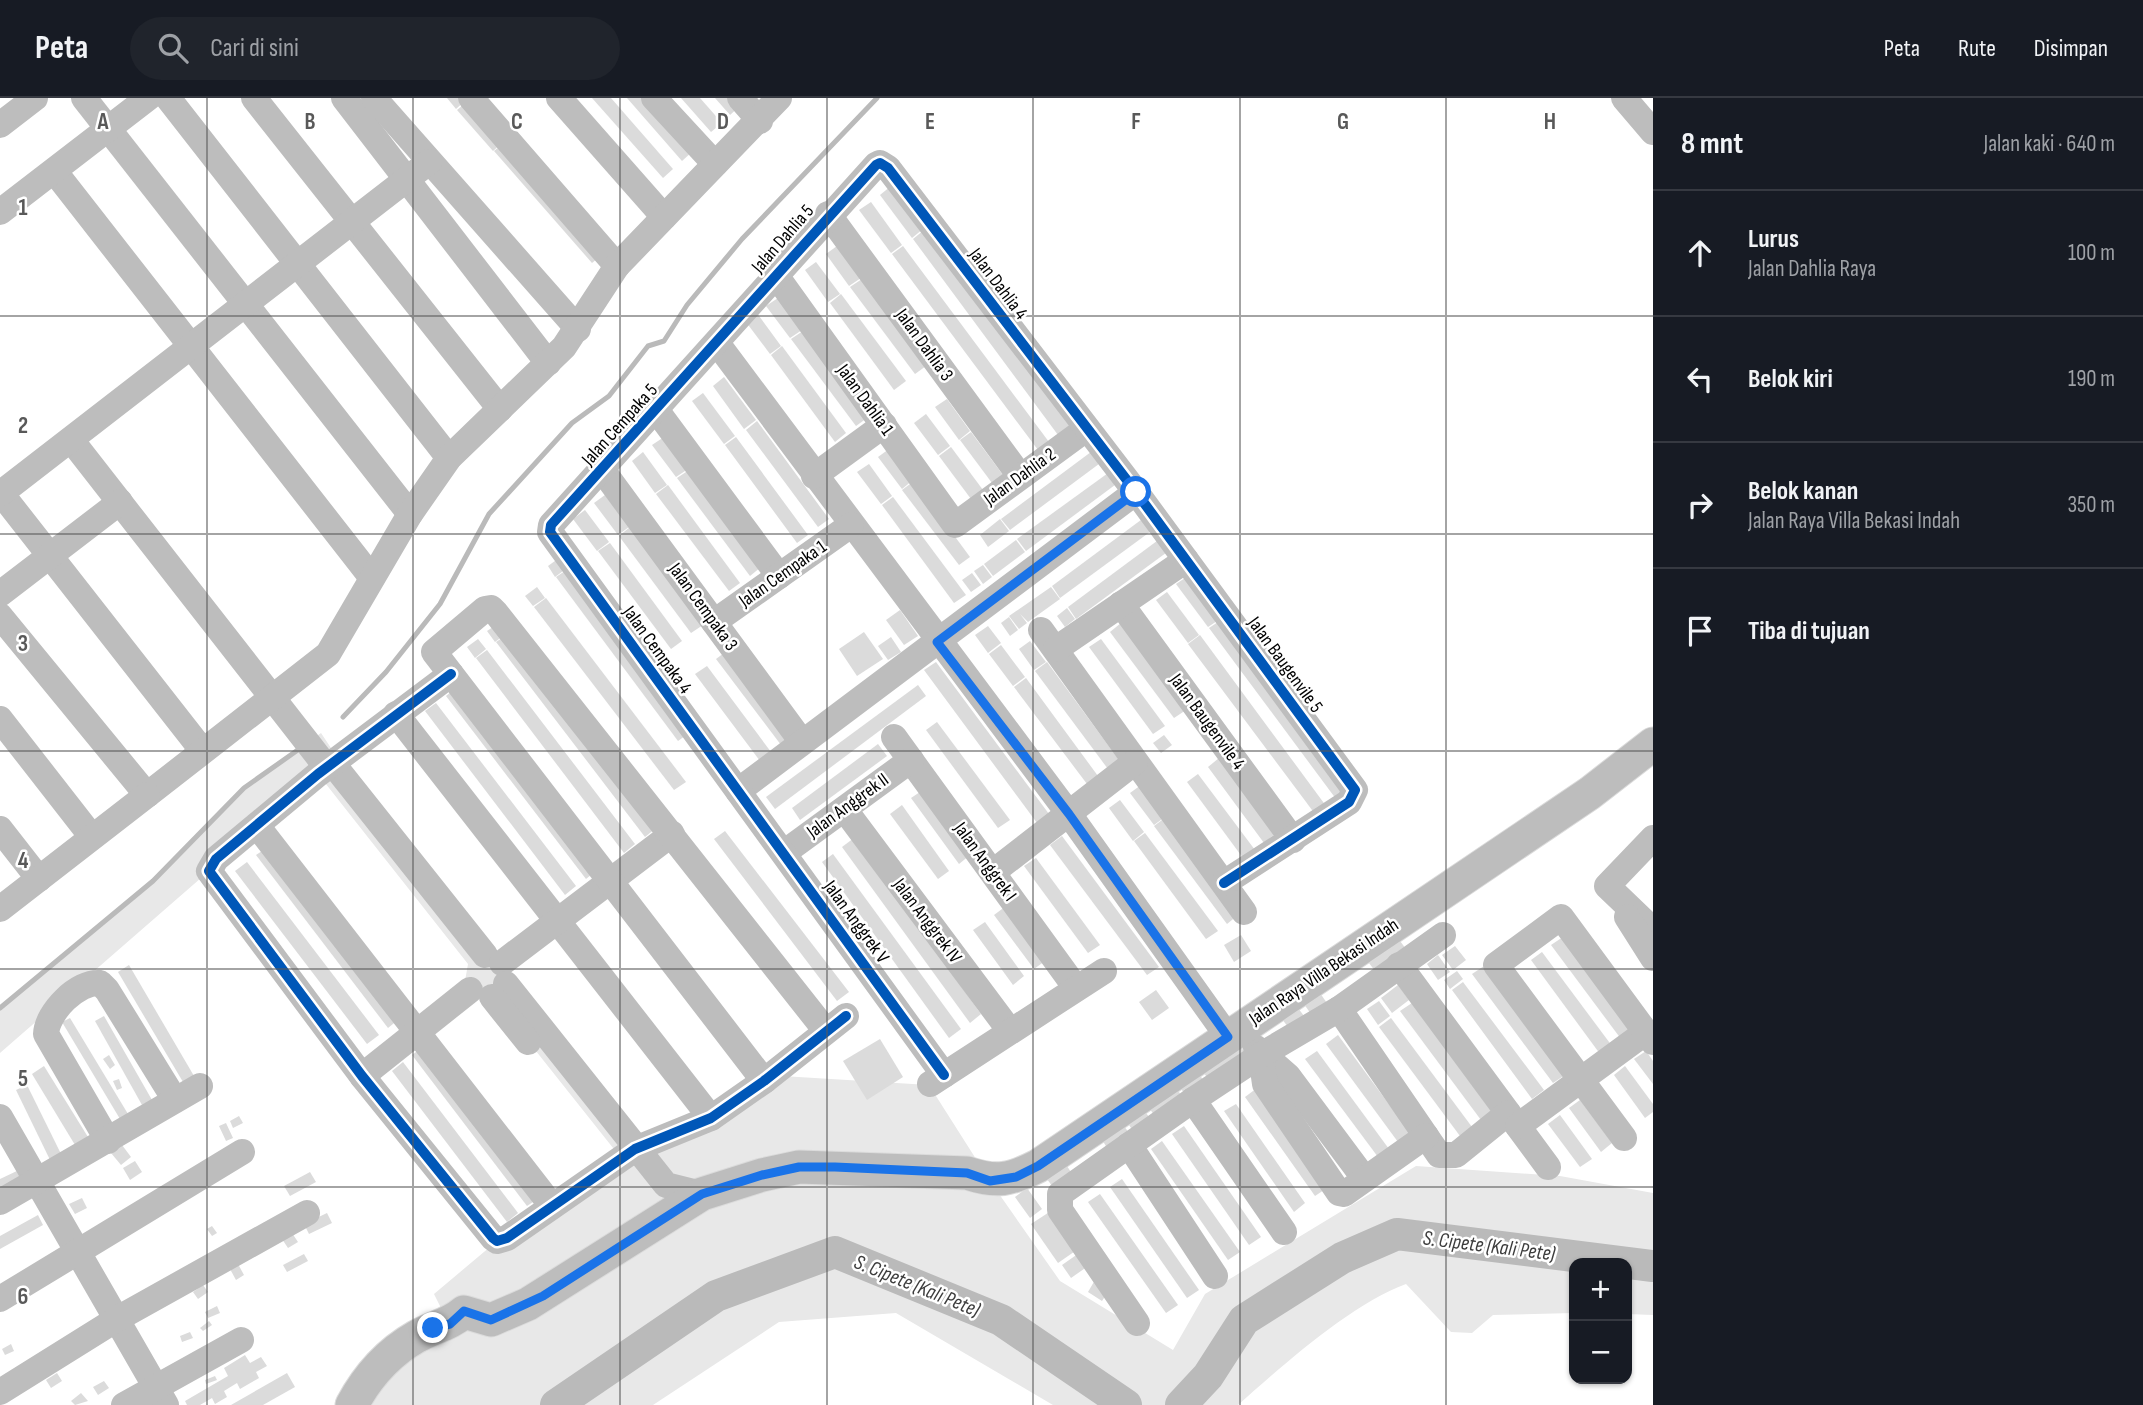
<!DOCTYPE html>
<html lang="id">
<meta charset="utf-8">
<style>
:root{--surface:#171b24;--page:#20242c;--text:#f1f3f6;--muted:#9ea1a6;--line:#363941}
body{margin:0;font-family:"Sofia Sans Condensed",sans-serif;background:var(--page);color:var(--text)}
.controls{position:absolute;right:21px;bottom:21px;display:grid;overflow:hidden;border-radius:14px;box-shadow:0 2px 5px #0004}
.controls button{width:63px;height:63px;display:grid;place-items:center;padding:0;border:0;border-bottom:2px solid var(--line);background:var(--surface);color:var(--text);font:35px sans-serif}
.stop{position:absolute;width:21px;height:21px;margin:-16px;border:5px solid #1a73e8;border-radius:50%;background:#fff}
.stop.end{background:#1a73e8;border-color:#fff;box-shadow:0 2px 7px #0008}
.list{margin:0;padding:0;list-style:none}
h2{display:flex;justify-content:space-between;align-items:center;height:91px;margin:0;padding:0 28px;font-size:30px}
h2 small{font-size:23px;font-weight:400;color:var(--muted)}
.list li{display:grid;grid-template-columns:46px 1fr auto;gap:21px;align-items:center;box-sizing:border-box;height:126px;padding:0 28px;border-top:2px solid var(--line)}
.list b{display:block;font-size:26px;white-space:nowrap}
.list p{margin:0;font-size:23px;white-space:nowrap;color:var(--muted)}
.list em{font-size:23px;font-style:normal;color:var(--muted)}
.icon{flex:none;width:38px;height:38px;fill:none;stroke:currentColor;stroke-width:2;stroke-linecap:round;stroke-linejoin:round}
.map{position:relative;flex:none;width:1653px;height:1307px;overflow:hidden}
header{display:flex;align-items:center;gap:42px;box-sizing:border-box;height:98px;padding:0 35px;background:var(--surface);border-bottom:2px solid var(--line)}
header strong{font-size:33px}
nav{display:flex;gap:38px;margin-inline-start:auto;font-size:24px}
.search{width:490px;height:63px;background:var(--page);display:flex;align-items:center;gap:18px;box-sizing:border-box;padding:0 24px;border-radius:38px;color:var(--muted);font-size:26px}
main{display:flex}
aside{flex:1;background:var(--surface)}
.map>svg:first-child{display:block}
.grass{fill:#e8e8e8}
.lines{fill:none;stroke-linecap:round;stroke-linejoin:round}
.stream{stroke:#bababa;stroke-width:5}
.river{stroke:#bababa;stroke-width:32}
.building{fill:#dbdbdb}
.major-casing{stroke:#dbdbdb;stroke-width:35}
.minor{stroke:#bdbdbd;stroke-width:26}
.major{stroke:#bdbdbd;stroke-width:33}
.cycleway-casing{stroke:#fff;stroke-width:15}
.cycleway{stroke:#0057b8;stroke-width:10}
.route{stroke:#1a73e8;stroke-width:9}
.grid{fill:none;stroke:#595959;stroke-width:2;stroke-opacity:0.55}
.labels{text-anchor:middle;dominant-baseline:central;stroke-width:5;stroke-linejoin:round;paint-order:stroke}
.street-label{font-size:19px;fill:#000;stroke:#fff}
.water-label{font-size:21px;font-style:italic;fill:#3d3d3d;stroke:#fff}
.grid-label{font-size:23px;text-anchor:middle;font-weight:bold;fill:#595959;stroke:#fff;stroke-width:5;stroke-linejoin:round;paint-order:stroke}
</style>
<header>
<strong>Peta</strong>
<div class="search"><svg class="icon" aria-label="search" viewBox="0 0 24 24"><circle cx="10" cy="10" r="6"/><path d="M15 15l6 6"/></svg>Cari di sini</div>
<nav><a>Peta</a><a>Rute</a><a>Disimpan</a></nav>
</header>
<main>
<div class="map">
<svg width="1653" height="1307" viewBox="0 0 1653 1307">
<rect width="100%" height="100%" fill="#fff"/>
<g class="grass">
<polygon points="321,635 333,653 209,773 0,955 0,910 153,783 244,690"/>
<path d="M333,666l302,385 147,-73 147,9 61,96 70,100 113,69 32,-56 211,-128 144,10 93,17v122l-26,-1v-51h-53v50l-81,2 -21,18 -21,-1 -45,-48c-55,20 -124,82 -168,121h-185l-157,-92 -117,9 -126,83h-281l-17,-6 94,-75 -15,-30 63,-53 124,-83 -128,-161 -28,-16 3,-17 -150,-190z"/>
</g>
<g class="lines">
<g class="stream">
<polyline points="343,619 386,574 440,506 489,416 572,325 609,298 648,248 664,243 687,207 742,141 877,0"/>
<polyline points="0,910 153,783 244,690 302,649"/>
</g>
<g class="river">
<polyline points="556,1307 716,1198 835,1154 1001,1222 1126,1307"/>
<polyline points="1181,1307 1208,1278 1244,1222 1342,1160 1397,1136 1653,1168"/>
</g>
</g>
<g class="building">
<polygon points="447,0 465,0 467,1 456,11"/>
<polygon points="592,0 611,0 673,71 663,80"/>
<polygon points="627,0 646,0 693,53 682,63"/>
<polygon points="681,0 700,0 722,25 711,34"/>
<polygon points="715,0 735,0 741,7 730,17"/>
<polygon points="468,3 503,44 493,53 457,12"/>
<polygon points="505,44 603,156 592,165 494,53"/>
<polygon points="891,88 923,131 912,140 880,97"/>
<polygon points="871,104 902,147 891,155 859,112"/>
<polygon points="924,132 1070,328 1058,337 913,141"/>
<polygon points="837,148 861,180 849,188 826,156"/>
<polygon points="903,148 1049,344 1038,352 892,156"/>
<polygon points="816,164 840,196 828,204 805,172"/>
<polygon points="862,181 926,268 915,276 850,189"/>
<polygon points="841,196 906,283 894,292 830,205"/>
<polygon points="778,200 802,232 790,240 766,208"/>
<polygon points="757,215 781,248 770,256 746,224"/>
<polygon points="803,233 867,320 856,328 791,241"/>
<polygon points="782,248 846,335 835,344 771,257"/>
<polygon points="724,279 756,322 744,331 713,288"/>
<polygon points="703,295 735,338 724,346 692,303"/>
<polygon points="947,301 970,333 959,342 935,309"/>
<polygon points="926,316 950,348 938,357 914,325"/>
<polygon points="757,323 829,421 818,429 746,332"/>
<polygon points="971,334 1003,377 992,385 960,342"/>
<polygon points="664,339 688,371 676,379 652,347"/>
<polygon points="736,339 808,437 797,445 725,347"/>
<polygon points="1099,348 1107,360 1010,432 1001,421"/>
<polygon points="951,349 983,392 971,401 939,358"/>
<polygon points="889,351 913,382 902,391 878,359"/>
<polygon points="643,354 667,387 655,395 632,363"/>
<polygon points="869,366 892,398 881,406 857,374"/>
<polygon points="1115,370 1123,381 1026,453 1017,441"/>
<polygon points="689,372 761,469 750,478 677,380"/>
<polygon points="914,383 970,459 959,467 902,392"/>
<polygon points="668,387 740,485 729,493 656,396"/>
<polygon points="605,397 629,429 618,437 594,405"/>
<polygon points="893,399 966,497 954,505 882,407"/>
<polygon points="585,412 609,444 597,453 573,421"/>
<polygon points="1149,416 1158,428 1060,500 1052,488"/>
<polygon points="1000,421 1009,433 988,449 980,437"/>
<polygon points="630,429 703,527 691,535 619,438"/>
<polygon points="1165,437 1174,449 1076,521 1068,509"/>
<polygon points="1016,442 1025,454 993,478 984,466"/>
<polygon points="610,445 682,543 671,551 598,453"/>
<polygon points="559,460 567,470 555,479 548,468"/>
<polygon points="983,467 992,479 983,486 974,473"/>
<polygon points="568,471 689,635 678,643 556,479"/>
<polygon points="972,475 981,487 971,494 962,482"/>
<polygon points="1188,478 1220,521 1208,529 1176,486"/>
<polygon points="537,489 545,500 533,508 525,498"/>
<polygon points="1051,489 1060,501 1028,524 1020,516 1027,525 1019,531 1009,518"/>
<polygon points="1167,494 1199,537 1188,545 1156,502"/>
<polygon points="546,500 686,684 674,692 534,509"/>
<polygon points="1067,510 1075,521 1065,529 1057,518"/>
<polygon points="900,512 918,538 904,547 886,522"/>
<polygon points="1009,519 1018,532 1010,538 1001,525"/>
<polygon points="1221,522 1350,696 1339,705 1209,530"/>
<polygon points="499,525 507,535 495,544 487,533"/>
<polygon points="1121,525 1186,612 1174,620 1110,534"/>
<polygon points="988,528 1001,545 988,555 975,537"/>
<polygon points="864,534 883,561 857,578 839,551"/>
<polygon points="508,536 656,730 645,739 496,544"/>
<polygon points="1200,537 1329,712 1318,720 1188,546"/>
<polygon points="891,539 901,554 888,562 878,548"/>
<polygon points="478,541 486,551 475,560 467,549"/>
<polygon points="1101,541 1165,628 1153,636 1089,549"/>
<polygon points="1030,543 1046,564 1034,572 1019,551"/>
<polygon points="1001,547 1025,579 1013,588 989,556"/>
<polygon points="487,552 635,746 624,755 476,560"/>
<polygon points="728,552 792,639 781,647 716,561"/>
<polygon points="936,564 1049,716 1037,725 924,572"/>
<polygon points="1047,564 1119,662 1108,671 1035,573"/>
<polygon points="707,568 771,654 760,663 695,576"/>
<polygon points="1026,580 1098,678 1087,686 1014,589"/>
<polygon points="918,587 926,598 775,711 766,699"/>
<polygon points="457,589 597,772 586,781 446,598"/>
<polygon points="436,605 576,788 565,797 425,613"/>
<polygon points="937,624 1010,722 998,730 926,632"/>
<polygon points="1164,637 1172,647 1161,655 1153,645"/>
<polygon points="878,646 887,658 800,722 792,710"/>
<polygon points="1219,660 1275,736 1264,745 1208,669"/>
<polygon points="1198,676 1255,752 1243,760 1187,684"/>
<polygon points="1141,687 1165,719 1154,727 1130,695"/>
<polygon points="923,692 970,757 959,766 911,700"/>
<polygon points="1120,702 1144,734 1133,743 1109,710"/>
<polygon points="902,707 949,773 938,781 890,716"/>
<polygon points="1166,719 1238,817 1227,826 1154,728"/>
<polygon points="725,733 849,894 837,903 714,741"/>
<polygon points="1145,735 1218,833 1206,841 1134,743"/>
<polygon points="1062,738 1159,869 1147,877 1050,747"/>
<polygon points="854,740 981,916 970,925 842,749"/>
<polygon points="268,749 399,921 388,930 256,757"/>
<polygon points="833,756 961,931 949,940 822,764"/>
<polygon points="1036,760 1100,847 1088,855 1024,768"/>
<polygon points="247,764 379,937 367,946 235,773"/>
<polygon points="1006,808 1045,863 1034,871 994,817"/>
<polygon points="985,824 1024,878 1013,887 973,832"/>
<polygon points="1241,837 1251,853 1234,864 1224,847"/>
<polygon points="1563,839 1635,936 1624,945 1551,847"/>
<polygon points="1400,843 1406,851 1375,873 1369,865"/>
<polygon points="1455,848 1466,862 1453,872 1442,857"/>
<polygon points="1542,854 1615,952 1603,960 1531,862"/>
<polygon points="1438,857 1450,874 1438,882 1427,866"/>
<polygon points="129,867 194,978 183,984 118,874"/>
<polygon points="1484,868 1565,977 1553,985 1472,876"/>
<polygon points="1457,873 1463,881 1450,891 1444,882"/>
<polygon points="1463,884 1544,992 1532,1001 1452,892"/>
<polygon points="1398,887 1409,902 1392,915 1381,900"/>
<polygon points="1156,892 1169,910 1152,922 1139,904"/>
<polygon points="1320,895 1329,908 1313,919 1304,906"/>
<polygon points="1379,903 1390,918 1378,927 1367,911"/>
<polygon points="1412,905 1492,1014 1481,1022 1400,913"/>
<polygon points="1298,910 1307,922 1291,933 1282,921"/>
<polygon points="104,918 152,1002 142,1007 95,923"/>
<polygon points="70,920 128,1016 120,1021 62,924"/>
<polygon points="1391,920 1472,1029 1460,1038 1379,929"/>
<polygon points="1338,937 1410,1035 1398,1044 1326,946"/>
<polygon points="880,941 903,979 867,1002 843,963"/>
<polygon points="1239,946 1248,959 1210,984 1202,972"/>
<polygon points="424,948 539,1100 527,1108 412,957"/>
<polygon points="1317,953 1389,1051 1378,1059 1305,961"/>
<polygon points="1646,953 1653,963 1653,986 1634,961"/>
<polygon points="109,957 115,967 110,971 103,961"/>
<polygon points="403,964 518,1115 507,1124 392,973"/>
<polygon points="44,968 88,1039 75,1047 32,976"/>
<polygon points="1625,968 1653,1006 1653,1014 1645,1020 1614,977"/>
<polygon points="1199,976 1206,986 1187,1000 1180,989"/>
<polygon points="119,981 122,990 117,992 113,983"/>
<polygon points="27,987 63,1060 52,1066 16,992"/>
<polygon points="1257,990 1327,1090 1315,1098 1245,999"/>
<polygon points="1177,991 1185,1003 1158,1022 1149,1010"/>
<polygon points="1580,1002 1612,1045 1601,1054 1569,1010"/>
<polygon points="1236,1006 1305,1105 1294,1114 1224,1013"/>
<polygon points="1146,1015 1153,1024 1135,1036 1129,1027"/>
<polygon points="1560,1017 1592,1061 1580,1069 1548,1026"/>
<polygon points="239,1018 243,1025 233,1030 230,1023"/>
<polygon points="226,1025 233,1040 226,1043 219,1028"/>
<polygon points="1122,1025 1131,1038 1109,1053 1101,1040"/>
<polygon points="1184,1028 1261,1139 1249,1147 1172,1036"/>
<polygon points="1162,1043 1240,1154 1228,1162 1151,1051"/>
<polygon points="122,1047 131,1059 121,1067 111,1055"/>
<polygon points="135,1063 142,1074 130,1082 123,1070"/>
<polygon points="1067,1068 1074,1079 1055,1092 1047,1081"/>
<polygon points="19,1072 23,1079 0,1090 0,1081"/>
<polygon points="310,1074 316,1084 290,1098 284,1088"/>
<polygon points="1122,1081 1199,1192 1187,1200 1110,1089"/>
<polygon points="1027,1090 1042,1111 1030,1120 1015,1099"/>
<polygon points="1100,1096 1178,1207 1166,1215 1088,1104"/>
<polygon points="82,1100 87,1110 75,1116 69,1106"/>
<polygon points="1054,1111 1081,1149 1058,1165 1031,1126"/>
<polygon points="327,1115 332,1125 309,1136 304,1126"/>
<polygon points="38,1117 43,1127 0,1151 0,1138"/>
<polygon points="212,1128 217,1135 212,1138 207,1131"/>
<polygon points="292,1135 298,1144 288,1150 282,1141"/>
<polygon points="1082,1153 1091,1166 1071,1180 1062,1167"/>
<polygon points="304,1156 308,1163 287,1174 283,1167"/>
<polygon points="238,1166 244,1177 236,1182 230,1171"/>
<polygon points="1095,1182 1110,1191 1102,1203 1088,1194"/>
<polygon points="203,1187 208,1194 198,1201 193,1194"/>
<polygon points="217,1208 220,1215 208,1220 205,1214"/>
<polygon points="209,1223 212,1227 203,1233 200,1230"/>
<polygon points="190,1234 193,1240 182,1244 180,1238"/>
<polygon points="11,1246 14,1253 5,1257 2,1251"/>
<polygon points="245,1257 250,1265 261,1259 267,1268 256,1274 259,1280 240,1291 237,1285 224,1293 227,1299 215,1306 212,1300 200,1307 187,1307 185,1303 228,1278 224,1270"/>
<polygon points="57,1275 62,1283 51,1290 46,1282"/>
<polygon points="287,1275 295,1289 263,1307 231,1307"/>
<polygon points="215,1278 217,1282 206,1286 205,1282"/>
<polygon points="104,1283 109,1290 98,1297 93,1289"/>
<polygon points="81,1295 88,1303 75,1307 71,1303"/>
</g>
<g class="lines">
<defs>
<path id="major" d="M352,1307c15,-28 36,-52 64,-68 17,-10 33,-12 48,-25l27,8 37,-16 174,-110 60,-19 37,-8 168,6c30,10 43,7 71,-7l552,-373 63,-49"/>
</defs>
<use href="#major" class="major-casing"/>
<g class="minor">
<polyline points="84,0 410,416"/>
<polyline points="168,0 449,360"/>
<polyline points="254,0 500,311"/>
<polyline points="344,0 548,265"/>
<polyline points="374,0 578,231"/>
<polyline points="471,0 617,168"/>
<polyline points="559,0 664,119"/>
<polyline points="654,0 715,66"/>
<polyline points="740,0 760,23"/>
<polyline points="1624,0 1653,34"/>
<polyline points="0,27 35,0"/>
<polyline points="55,74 372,480"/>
<polyline points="0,114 148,0"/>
<polyline points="828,116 1020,378"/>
<polyline points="775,176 955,427 1086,331"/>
<polyline points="717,245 1069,716 1228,939"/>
<polyline points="657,313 779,478"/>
<polyline points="72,343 321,662 333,666 485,857"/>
<polyline points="603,373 802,644"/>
<polyline points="814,378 884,327"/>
<polyline points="0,394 202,652"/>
<polyline points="0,396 429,64"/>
<polyline points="0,496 120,404"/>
<polyline points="1121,506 1293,742"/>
<polyline points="0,518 147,697 328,556 410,416 449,360 564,249 617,168 779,0"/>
<polyline points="714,524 851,427"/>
<polyline points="1041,532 1244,814"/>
<polyline points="1056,551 1186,462"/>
<polyline points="451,576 318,676 216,761 209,773 362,978 493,1140 497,1143 507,1140 635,1051 711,1020 764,983 846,918"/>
<polyline points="396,616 711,1020"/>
<polyline points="0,621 92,739"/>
<polyline points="894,639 1076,890"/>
<polyline points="738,693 1136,394"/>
<polyline points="845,712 1010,933"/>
<polyline points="258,729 552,1108"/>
<polyline points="0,731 39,781"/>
<polyline points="1653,740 1607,788 1653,832"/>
<polyline points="785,754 911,662"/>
<polyline points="993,774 1135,664"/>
<polyline points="0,811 147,697"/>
<polyline points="1627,819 1653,860"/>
<polyline points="502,865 672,736"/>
<polyline points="1399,867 1548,1069"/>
<polyline points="506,886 666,1087 702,1096"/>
<polyline points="492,899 528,944"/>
<polyline points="1339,911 1439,1057 1456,1057 1508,1015"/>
<polyline points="1256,950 1288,978 1364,1080"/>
<polyline points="1261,957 1265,986 1339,1095 1344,1096 1426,1038"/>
<polyline points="944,977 550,434 551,427 876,67 880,65 888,70 1136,394 1355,692 1349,704 1224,785"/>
<polyline points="362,978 470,892"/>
<polyline points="764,983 434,554 485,511 491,510 496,515 826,933"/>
<polyline points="930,986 1104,873"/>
<polyline points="1193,1002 1284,1134"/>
<polyline points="0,1019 166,1307"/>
<polyline points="1518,1028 1646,934"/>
<polyline points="1624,1040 1496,867 1561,819 1653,944"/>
<path d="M108,1043l-62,-107c1,-22 32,-53 54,-51l7,7 68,110"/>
<polyline points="1129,1047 1215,1178"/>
<polyline points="0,1104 200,988"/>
<polyline points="0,1201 242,1054"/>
<polyline points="1137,1225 1060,1112 1060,1096 1193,1002 1261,957 1339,911 1443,837"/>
<polyline points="0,1294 117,1221 307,1115"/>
<polyline points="124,1307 241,1242"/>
</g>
<use href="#major" class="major"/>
<defs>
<g id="cycleway">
<polyline points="451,576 318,676 216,761 209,773 362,978 493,1140 497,1143 507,1140 635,1051 711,1020 764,983 846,918"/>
<polyline points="944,977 550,434 551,427 876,67 880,65 888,70 1136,394 1355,692 1349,704 1224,785"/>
</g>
</defs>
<use href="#cycleway" class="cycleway-casing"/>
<use href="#cycleway" class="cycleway"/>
</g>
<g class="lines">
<polyline class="route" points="433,1230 450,1226 464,1213 491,1222 543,1198 702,1096 762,1077 799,1069 835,1069 967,1075 990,1083 1016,1079 1038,1068 1228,939 1069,716 937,544 1136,394"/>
</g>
<path class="grid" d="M207,0v1307M413,0v1307M620,0v1307M827,0v1307M1033,0v1307M1240,0v1307M1446,0v1307M0,218h1653M0,436h1653M0,653h1653M0,871h1653M0,1089h1653"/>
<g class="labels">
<g class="street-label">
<text transform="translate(783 141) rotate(-49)">Jalan Dahlia 5</text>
<text transform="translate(998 186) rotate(53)">Jalan Dahlia 4</text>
<text transform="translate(924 247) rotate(54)">Jalan Dahlia 3</text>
<text transform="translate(865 302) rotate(54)">Jalan Dahlia 1</text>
<text transform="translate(620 327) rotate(-48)">Jalan Cempaka 5</text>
<text transform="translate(1020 379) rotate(-36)">Jalan Dahlia 2</text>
<text transform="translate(783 476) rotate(-35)">Jalan Cempaka 1</text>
<text transform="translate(703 509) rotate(54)">Jalan Cempaka 3</text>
<text transform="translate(657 552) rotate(54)">Jalan Cempaka 4</text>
<text transform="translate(1285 567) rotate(54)">Jalan Baugenvile 5</text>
<text transform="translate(1207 624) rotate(54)">Jalan Baugenvile 4</text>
<text transform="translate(848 708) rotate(-36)">Jalan Anggrek II</text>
<text transform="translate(985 764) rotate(54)">Jalan Anggrek I</text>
<text transform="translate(927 823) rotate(53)">Jalan Anggrek IV</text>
<text transform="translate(856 824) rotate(54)">Jalan Anggrek V</text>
<text transform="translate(1324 874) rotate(-34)">Jalan Raya Villa Bekasi Indah</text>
</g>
<g class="water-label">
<text transform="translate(1489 1148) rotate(7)">S. Cipete (Kali Pete)</text>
<text transform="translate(917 1188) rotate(22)">S. Cipete (Kali Pete)</text>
</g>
</g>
<g class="grid-label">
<text x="103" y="31">A</text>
<text x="310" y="31">B</text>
<text x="517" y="31">C</text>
<text x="723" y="31">D</text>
<text x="930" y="31">E</text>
<text x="1136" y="31">F</text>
<text x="1343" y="31">G</text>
<text x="1550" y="31">H</text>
<text x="23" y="117">1</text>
<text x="23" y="335">2</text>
<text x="23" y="553">3</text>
<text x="23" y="770">4</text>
<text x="23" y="988">5</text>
<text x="23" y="1206">6</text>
</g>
</svg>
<div class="controls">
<button>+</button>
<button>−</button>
</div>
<div class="stop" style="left:1136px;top:394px"></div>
<div class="stop end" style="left:433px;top:1230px"></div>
</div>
<aside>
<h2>8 mnt<small>Jalan kaki · 640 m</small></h2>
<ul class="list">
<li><svg class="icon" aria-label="ahead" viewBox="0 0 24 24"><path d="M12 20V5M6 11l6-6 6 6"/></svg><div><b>Lurus</b><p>Jalan Dahlia Raya</p></div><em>100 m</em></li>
<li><svg class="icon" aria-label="left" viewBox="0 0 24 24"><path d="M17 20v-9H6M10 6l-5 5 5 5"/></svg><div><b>Belok kiri</b></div><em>190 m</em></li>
<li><svg class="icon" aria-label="right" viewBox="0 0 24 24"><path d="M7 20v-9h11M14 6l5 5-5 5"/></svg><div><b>Belok kanan</b><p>Jalan Raya Villa Bekasi Indah</p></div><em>350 m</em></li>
<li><svg class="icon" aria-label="arrive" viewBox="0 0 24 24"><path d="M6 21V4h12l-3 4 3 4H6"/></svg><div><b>Tiba di tujuan</b></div></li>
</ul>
</aside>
</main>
